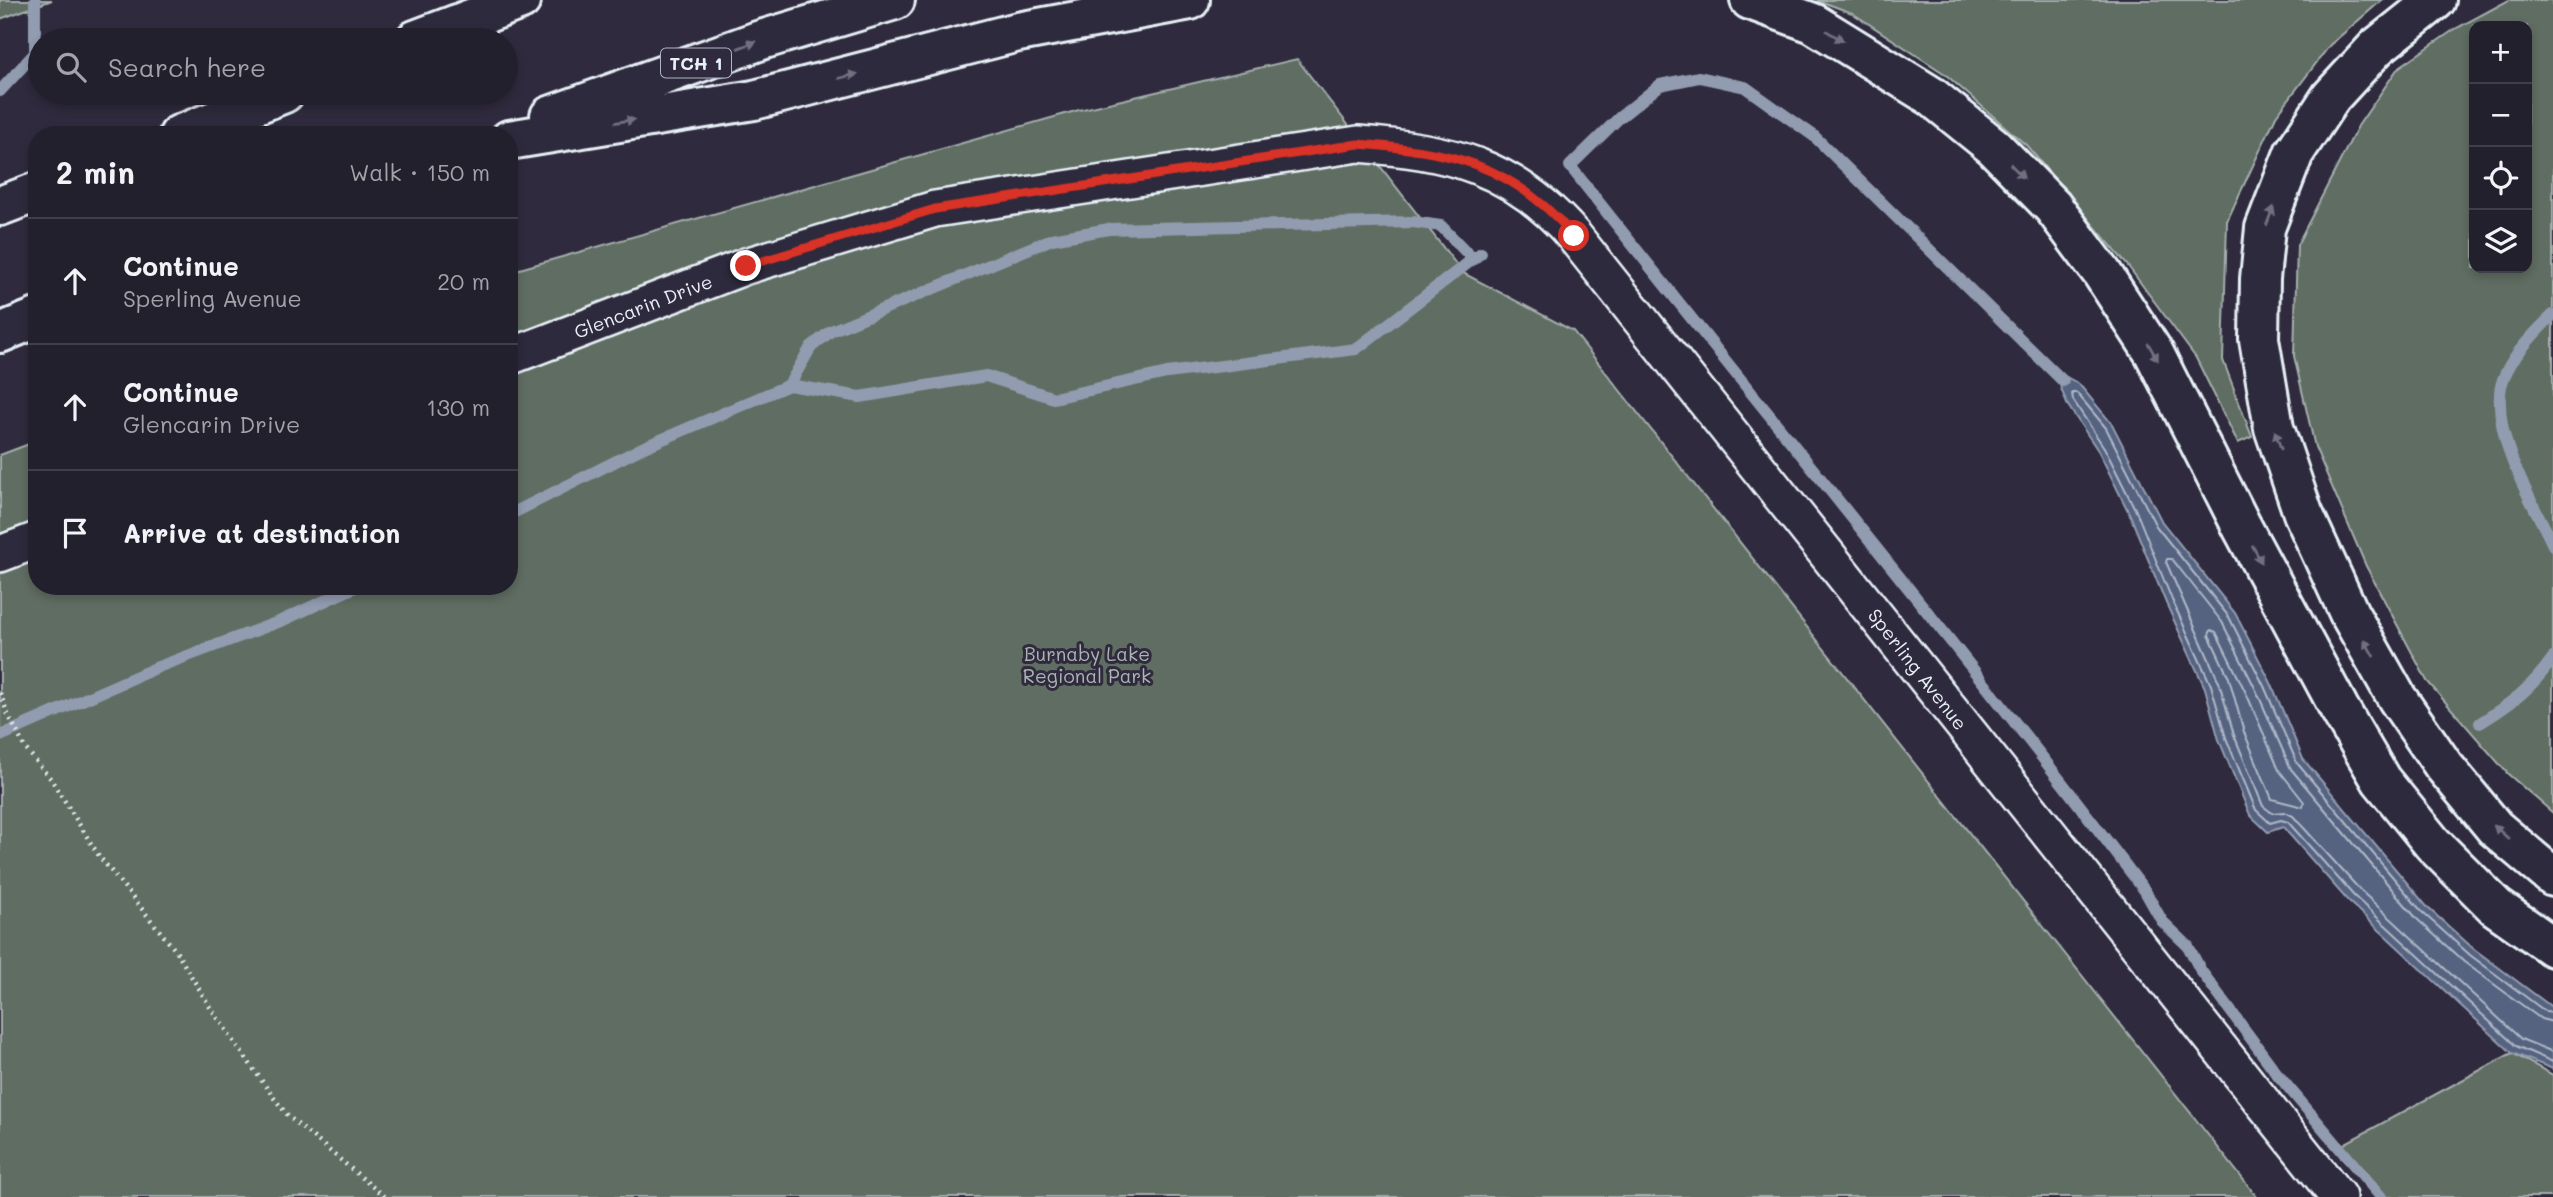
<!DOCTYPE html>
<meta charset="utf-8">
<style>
:root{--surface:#23202e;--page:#2b2836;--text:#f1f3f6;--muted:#a3a3aa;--line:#403e4a}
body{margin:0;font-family:Mali,sans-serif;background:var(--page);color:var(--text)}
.controls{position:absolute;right:21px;top:21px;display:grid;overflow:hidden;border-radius:14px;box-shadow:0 4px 10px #0003}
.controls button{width:63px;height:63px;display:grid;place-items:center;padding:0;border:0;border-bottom:2px solid var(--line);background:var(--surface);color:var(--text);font:35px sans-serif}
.stop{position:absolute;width:21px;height:21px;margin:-16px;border:5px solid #d93025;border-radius:50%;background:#fff}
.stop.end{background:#d93025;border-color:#fff;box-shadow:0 2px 7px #0008}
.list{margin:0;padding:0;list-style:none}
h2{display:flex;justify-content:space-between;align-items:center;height:91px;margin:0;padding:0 28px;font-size:30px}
h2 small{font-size:23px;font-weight:400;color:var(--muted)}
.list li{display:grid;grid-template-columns:46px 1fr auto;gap:21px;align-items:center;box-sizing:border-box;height:126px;padding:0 28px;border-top:2px solid var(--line)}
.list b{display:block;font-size:26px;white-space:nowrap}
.list p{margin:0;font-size:23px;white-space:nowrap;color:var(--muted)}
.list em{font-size:23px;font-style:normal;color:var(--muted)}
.icon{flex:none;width:38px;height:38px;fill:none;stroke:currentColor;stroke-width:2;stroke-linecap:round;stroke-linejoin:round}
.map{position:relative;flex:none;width:2553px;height:1197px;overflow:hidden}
.search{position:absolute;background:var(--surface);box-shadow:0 4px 10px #0003;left:28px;top:28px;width:490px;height:77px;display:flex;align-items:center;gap:18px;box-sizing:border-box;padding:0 24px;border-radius:38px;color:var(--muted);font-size:26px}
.panel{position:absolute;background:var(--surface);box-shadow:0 4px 10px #0003;left:28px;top:126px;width:490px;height:469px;border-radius:28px}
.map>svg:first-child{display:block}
.green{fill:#606d62;stroke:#a4afad;stroke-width:2;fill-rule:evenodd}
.water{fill:#576380;stroke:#919cb0;stroke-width:2}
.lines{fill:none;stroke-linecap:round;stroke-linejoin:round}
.shore{stroke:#aeb8c8;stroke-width:2}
.stream{stroke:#919cb0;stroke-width:12}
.street-casing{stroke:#e8f1f8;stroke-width:40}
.highway-casing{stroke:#e8f1f8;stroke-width:44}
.path{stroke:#e8f1f8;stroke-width:4.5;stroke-dasharray:2 5;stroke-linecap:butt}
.street{stroke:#2f2a3d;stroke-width:35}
.highway{stroke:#2f2a3d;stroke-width:38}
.oneway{fill:#70707e}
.route{stroke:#d93025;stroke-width:9}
.labels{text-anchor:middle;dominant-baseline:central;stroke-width:6;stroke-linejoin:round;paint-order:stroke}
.shield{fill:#2f2a3d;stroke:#b0b5c0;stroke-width:2}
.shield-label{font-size:18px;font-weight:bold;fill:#e8f1f8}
.street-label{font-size:19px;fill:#e8f1f8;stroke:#2f2a3d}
.park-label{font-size:19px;fill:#abb6b4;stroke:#2f2a3d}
</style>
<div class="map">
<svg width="2553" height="1197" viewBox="0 0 2553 1197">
<rect width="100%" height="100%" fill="#2f2a3d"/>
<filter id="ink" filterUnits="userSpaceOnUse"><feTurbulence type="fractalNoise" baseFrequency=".0143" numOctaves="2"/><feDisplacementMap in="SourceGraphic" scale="14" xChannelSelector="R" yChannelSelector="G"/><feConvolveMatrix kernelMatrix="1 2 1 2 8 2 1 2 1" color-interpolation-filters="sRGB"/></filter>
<g filter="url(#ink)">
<g class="green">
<polygon points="0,0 52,0 0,19"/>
<polygon points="1817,0 2382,0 2330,45 2276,116 2227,221 2223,360 2252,437 2238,443 2196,358 2128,266 2027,146 1945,74 1852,13"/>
<path d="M2509,0h44v813l-45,-39 -81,-93 -61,-115 -51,-119 -21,-91 3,-111 61,-119 40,-58 57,-39zM2474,26h53v242h-53z"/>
<polygon points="1297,59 1463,273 1573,331 2257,1197 0,1197 0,455 37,441 37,586 509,586 509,272 1079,110"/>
<polygon points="2512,1053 2553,1075 2553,1197 2383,1197 2340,1146"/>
</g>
<polygon class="water" points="2054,370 2079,384 2112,424 2162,522 2235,613 2271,683 2303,759 2428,908 2474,949 2553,1008 2553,1069 2512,1053 2348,901 2283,827 2268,832 2250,815 2219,740 2205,688 2166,603 2130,515 2099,452 2067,404"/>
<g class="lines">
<g class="shore">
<polygon points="2211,630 2216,632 2247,695 2279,770 2304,802 2303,807 2272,799 2244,732 2229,678 2209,635"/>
<polyline points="2553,1013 2546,1012 2470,955 2423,913 2297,763 2264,686 2229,617 2156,526 2106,428 2077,393 2072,393 2073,400 2105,449 2137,513 2172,600 2211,685 2226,738 2256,810 2270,823 2281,820 2288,822 2354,896 2516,1046 2553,1062"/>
<polyline points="2553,1022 2541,1019 2464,962 2417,919 2291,769 2256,690 2222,622 2172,559 2167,559 2166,562 2219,682 2234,735 2263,806 2272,813 2284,812 2293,816 2360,890 2521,1039 2553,1052"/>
</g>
<g class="stream">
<polyline points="0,91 35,53 35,0"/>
<path d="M2553,315c-19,18 -52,51 -53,79 -3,54 31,104 53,151"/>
<path d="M2063,381l-249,-245 -69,-49 -46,-10 -39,8 -41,33 -49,48c191,242 389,479 575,725l17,30 26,25 13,25 77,104 103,122"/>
<polyline points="789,385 811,347 831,331 1052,239 1109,229 1413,222 1441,226 1473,259"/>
<polyline points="509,515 642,448 789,385 860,397 986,376 1054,398 1167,373 1356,349 1481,253"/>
<path d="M2480,723c32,-20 51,-34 73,-65"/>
<polyline points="0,736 158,667 281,621 357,586"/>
</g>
<defs>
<g id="street">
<path d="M509,357l237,-91 189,-57 423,-65c91,7 154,21 216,92l764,961"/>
<polyline points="0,554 37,540"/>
</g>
<g id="highway">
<polyline points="1750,0 1813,23 1931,96 1994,147 2053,207 2102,273 2154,353 2242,527 2339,708 2381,780 2433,844 2496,907 2553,947"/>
<polyline points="2436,0 2377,47 2331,97 2294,153 2265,228 2260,279 2259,339 2274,428 2303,513 2349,613 2397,698 2443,765 2495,828 2553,877"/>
<polyline points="415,40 521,0"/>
<polyline points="550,116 761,40 895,0"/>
<polyline points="179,135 284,93"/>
<polyline points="509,140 754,100 1018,32 1190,0"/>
<polyline points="0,206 37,192"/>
<polyline points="0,333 37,318"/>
</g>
</defs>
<use href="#street" class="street-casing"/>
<use href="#highway" class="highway-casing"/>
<polyline class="path" points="0,693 7,712 25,748 51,779 99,856 176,951 210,1007 274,1098 289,1117 385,1197"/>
<use href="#street" class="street"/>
<use href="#highway" class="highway"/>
</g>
<defs><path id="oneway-solid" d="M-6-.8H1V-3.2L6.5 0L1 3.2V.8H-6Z" transform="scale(1.75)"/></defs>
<g class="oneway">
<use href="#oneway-solid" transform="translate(1835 36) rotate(31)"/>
<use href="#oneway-solid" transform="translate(747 45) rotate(-20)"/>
<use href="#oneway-solid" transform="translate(848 76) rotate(-14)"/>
<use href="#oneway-solid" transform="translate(625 121) rotate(-9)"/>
<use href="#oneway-solid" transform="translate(2017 171) rotate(46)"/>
<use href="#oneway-solid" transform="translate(2270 216) rotate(-69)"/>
<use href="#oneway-solid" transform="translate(2153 352) rotate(60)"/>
<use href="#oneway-solid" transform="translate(2278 440) rotate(-109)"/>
<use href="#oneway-solid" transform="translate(2257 554) rotate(62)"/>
<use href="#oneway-solid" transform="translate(2369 648) rotate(-119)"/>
<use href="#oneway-solid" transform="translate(2501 832) rotate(-138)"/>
</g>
</g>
<g class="lines" filter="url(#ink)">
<path class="route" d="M746,266l189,-57 423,-65c92,7 153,19 216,92"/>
</g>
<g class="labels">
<rect class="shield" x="661" y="48.5" width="70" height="29" rx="5"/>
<g class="shield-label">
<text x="696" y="63">TCH 1</text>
</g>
<g class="street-label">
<text transform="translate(643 306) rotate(-21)">Glencarin Drive</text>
<text transform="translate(1918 669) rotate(52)">Sperling Avenue</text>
</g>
<g class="park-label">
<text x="1087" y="653">Burnaby Lake<tspan x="1087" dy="22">Regional Park</tspan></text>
</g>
</g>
</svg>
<div class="controls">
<button>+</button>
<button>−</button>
<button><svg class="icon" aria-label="locate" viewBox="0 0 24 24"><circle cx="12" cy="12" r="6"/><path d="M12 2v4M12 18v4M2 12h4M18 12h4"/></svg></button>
<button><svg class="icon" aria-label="layers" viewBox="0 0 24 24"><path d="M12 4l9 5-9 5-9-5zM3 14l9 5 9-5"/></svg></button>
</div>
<div class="stop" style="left:1574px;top:236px"></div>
<div class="stop end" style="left:746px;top:266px"></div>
<div class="search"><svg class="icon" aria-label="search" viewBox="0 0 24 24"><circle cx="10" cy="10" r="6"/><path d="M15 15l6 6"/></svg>Search here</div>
<section class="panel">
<h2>2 min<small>Walk · 150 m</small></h2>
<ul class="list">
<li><svg class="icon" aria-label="ahead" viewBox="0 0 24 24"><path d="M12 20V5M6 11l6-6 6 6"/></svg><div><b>Continue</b><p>Sperling Avenue</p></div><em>20 m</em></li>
<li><svg class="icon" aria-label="ahead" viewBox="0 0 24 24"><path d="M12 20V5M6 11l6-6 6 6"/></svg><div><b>Continue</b><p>Glencarin Drive</p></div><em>130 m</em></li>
<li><svg class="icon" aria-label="arrive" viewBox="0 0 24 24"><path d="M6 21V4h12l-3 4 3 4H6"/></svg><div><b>Arrive at destination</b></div></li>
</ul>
</section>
</div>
